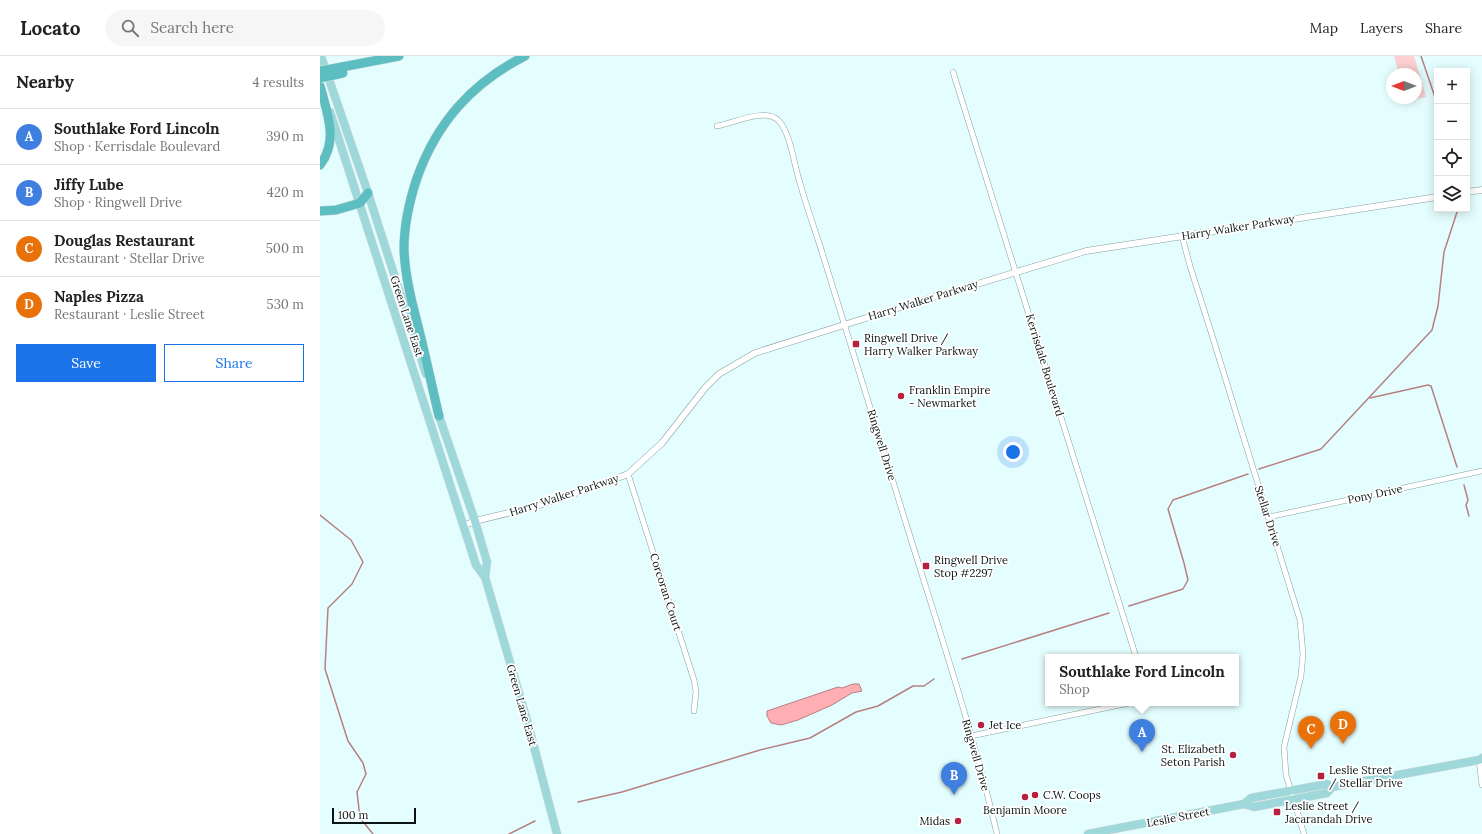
<!DOCTYPE html>
<meta charset="utf-8">
<style>
:root{--surface:#fff;--page:#f6f6f6;--text:#222;--muted:#767676;--line:#e0e0e0;--accent:#1a73e8}
body{margin:0;font-family:Lora,serif;background:var(--page);color:var(--text)}
.controls{position:absolute;right:12px;top:12px;display:grid;overflow:hidden;border-radius:0px;box-shadow:0 2px 10px #0003}
.controls button{width:36px;height:36px;display:grid;place-items:center;padding:0;border:0;border-bottom:1px solid var(--line);background:var(--surface);color:var(--text);font:20px sans-serif}
.compass{position:absolute;left:1066px;top:12px;width:36px;height:36px;border-radius:50%;background:var(--surface);box-shadow:0 2px 10px #0003;rotate:270deg}
.scale{position:absolute;left:12px;bottom:10px;width:84px;box-sizing:border-box;padding-left:4px;border:2px solid #0b1414;border-top:0;font-size:11px;line-height:14px;white-space:nowrap;color:#0b1414;-webkit-text-stroke:3px #fff;paint-order:stroke}
.you{position:absolute;left:693px;top:396px;width:14px;height:14px;margin:-10px;border:3px solid #fff;border-radius:50%;background:#1a73e8;box-shadow:0 0 0 6px #1a73e833}
.badge{display:grid;place-items:center;width:26px;height:26px;border-radius:50%;background:var(--accent);color:#fff;font-size:13px;font-weight:700}
.pin{position:absolute;translate:-50% -33px;filter:drop-shadow(0 1px 2px #0008)}
.pin::after{content:'';position:absolute;top:21px;width:14px;height:12px;background:inherit;clip-path:polygon(0 0,100% 0,50% 100%)}
.popup{position:absolute;left:725px;top:598px;width:194px;height:52px;box-sizing:border-box;display:grid;place-content:center;border-radius:0px;background:var(--surface);filter:drop-shadow(0 1px 3px #0005);font-size:13px;white-space:nowrap;color:var(--muted)}
.popup b{font-size:15px;color:var(--text)}
.popup::after{content:'';position:absolute;left:50%;top:100%;margin-left:-8px;border:8px solid transparent;border-top-color:var(--surface)}
.list{margin:0;padding:0;list-style:none}
h2{display:flex;justify-content:space-between;align-items:center;height:52px;margin:0;padding:0 16px;font-size:17px}
h2 small{font-size:13px;font-weight:400;color:var(--muted)}
.list li{display:grid;grid-template-columns:26px 1fr auto;gap:12px;align-items:center;box-sizing:border-box;height:56px;padding:0 16px;border-top:1px solid var(--line)}
.list b{display:block;font-size:15px;white-space:nowrap}
.list p{margin:0;font-size:13px;white-space:nowrap;color:var(--muted)}
.list em{font-size:13px;font-style:normal;color:var(--muted)}
.actions{display:flex;gap:8px;padding:12px 16px}
.actions a{flex:1;padding:9px 0;border:1px solid var(--accent);border-radius:0px;text-align:center;font-size:14px;color:var(--accent)}
.actions .main{background:var(--accent);color:#fff}
.icon{flex:none;width:22px;height:22px;fill:none;stroke:currentColor;stroke-width:2;stroke-linecap:round;stroke-linejoin:round}
.map{position:relative;flex:none;width:1162px;height:778px;overflow:hidden}
header{display:flex;align-items:center;gap:24px;box-sizing:border-box;height:56px;padding:0 20px;background:var(--surface);border-bottom:1px solid var(--line)}
header strong{font-size:19px}
nav{display:flex;gap:22px;margin-inline-start:auto;font-size:14px}
.search{width:280px;height:36px;background:var(--page);display:flex;align-items:center;gap:10px;box-sizing:border-box;padding:0 14px;border-radius:22px;color:var(--muted);font-size:15px}
main{display:flex}
aside{flex:1;background:var(--surface)}
.map>svg:first-child{display:block}
.green{fill:#fdd1d3}
.water{fill:#ffaeb3;stroke:#b68083}
.lines{fill:none;stroke-linecap:round;stroke-linejoin:round}
.stream{stroke:#b68083;stroke-width:1.5}
.minor-casing{stroke:#879fa0;stroke-width:6}
.tertiary-casing{stroke:#879fa0;stroke-width:7}
.primary-casing{stroke:#dddede;stroke-width:9}
.motorway-casing{stroke:#dddede;stroke-width:10}
.minor{stroke:#fff;stroke-width:5}
.tertiary{stroke:#fff;stroke-width:6}
.primary{stroke:#9ed8da;stroke-width:8}
.motorway{stroke:#5dbec1;stroke-width:9}
.motorway-bridge-casing{stroke:#dddede;stroke-width:10;stroke-linecap:butt}
.motorway-bridge{stroke:#5dbec1;stroke-width:9}
.poi-dot{fill:#b42141;stroke:#fff;stroke-width:1.5}
.labels{text-anchor:middle;dominant-baseline:central;stroke-width:3.5;stroke-linejoin:round;paint-order:stroke}
.street-label{font-size:11px;fill:#0b1414;stroke:#fff}
.poi-label{font-size:11px;fill:#0b1414;stroke:#fff;text-anchor:start}
</style>
<header>
<strong>Locato</strong>
<div class="search"><svg class="icon" aria-label="search" viewBox="0 0 24 24"><circle cx="10" cy="10" r="6"/><path d="M15 15l6 6"/></svg>Search here</div>
<nav><a>Map</a><a>Layers</a><a>Share</a></nav>
</header>
<main>
<aside>
<h2>Nearby<small>4 results</small></h2>
<ul class="list">
<li><span class="badge" style="background:#3f7fe0">A</span><div><b>Southlake Ford Lincoln</b><p>Shop · Kerrisdale Boulevard</p></div><em>390 m</em></li>
<li><span class="badge" style="background:#3f7fe0">B</span><div><b>Jiffy Lube</b><p>Shop · Ringwell Drive</p></div><em>420 m</em></li>
<li><span class="badge" style="background:#e8710a">C</span><div><b>Douglas Restaurant</b><p>Restaurant · Stellar Drive</p></div><em>500 m</em></li>
<li><span class="badge" style="background:#e8710a">D</span><div><b>Naples Pizza</b><p>Restaurant · Leslie Street</p></div><em>530 m</em></li>
</ul>
<div class="actions"><a class="main">Save</a><a>Share</a></div>
</aside>
<div class="map">
<svg width="1162" height="778" viewBox="0 0 1162 778">
<rect width="100%" height="100%" fill="#e4feff"/>
<polygon class="green" points="1074,0 1094,0 1106,41 1092,44 1091,42 1096,42 1096,18 1079,18"/>
<polygon class="water" points="533,628 539,628 542,635 532,637 512,649 478,664 461,669 451,667 447,660 447,655 518,631 522,632"/>
<g class="lines">
<g class="stream">
<polyline points="1101,0 1117,47"/>
<polyline points="1050,342 1108,329 1111,330 1137,411"/>
<polyline points="939,413 1001,393 1112,274 1118,250 1124,196 1138,153"/>
<polyline points="1144,429 1148,444 1146,449 1149,460"/>
<polyline points="0,459 31,484 43,506 32,528 8,552 5,613 28,685 43,707 46,718 37,736 40,762 53,778"/>
<polyline points="809,550 863,533 868,524 864,507 848,453 853,444 928,418"/>
<polyline points="642,603 789,557"/>
<polyline points="258,746 302,736 440,694 490,682 536,656 558,650 593,630 604,630 614,623"/>
<polyline points="189,778 215,765"/>
</g>
<defs>
<g id="minor">
<polyline points="633,16 816,601"/>
<path d="M397,70c17,-3 49,-19 62,-5 12,13 15,45 21,62 6,22 14,44 21,66 29,94 58,189 88,284 31,100 64,199 88,301"/>
<polyline points="862,180 870,210 891,276 980,564 983,598 981,620 964,691 966,719 984,778"/>
<polyline points="308,418 374,624 376,635 374,655"/>
<polyline points="949,461 1162,415"/>
<polyline points="651,680 809,647"/>
<polyline points="1159,704 1162,729"/>
</g>
<g id="tertiary">
<polyline points="1147,136 1162,134"/>
<polyline points="143,470 155,465 217,450 271,432 308,418 342,387 385,332 399,318 435,297 565,256 766,195 1117,141"/>
</g>
<g id="primary">
<polyline points="1,0 48,137 106,318"/>
<polyline points="10,56 156,509 165,521 208,668 237,778"/>
<polyline points="117,354 155,465 167,506 165,521"/>
<polyline points="924,748 934,751 1007,737 1012,731 1159,704 1162,702"/>
<polyline points="768,778 924,748 931,742 1007,728 1012,731"/>
</g>
<g id="motorway">
<polyline points="22,11 79,0"/>
<path d="M0,30c7,26 19,55 0,79"/>
<polyline points="0,155 16,154 40,147 48,137"/>
<path d="M119,360c-7,-29 -13,-58 -20,-86 -7,-27 -14,-53 -15,-81 0,-25 5,-47 13,-71 20,-56 55,-95 108,-122"/>
</g>
</defs>
<use href="#minor" class="minor-casing"/>
<use href="#tertiary" class="tertiary-casing"/>
<use href="#primary" class="primary-casing"/>
<use href="#motorway" class="motorway-casing"/>
<use href="#minor" class="minor"/>
<use href="#tertiary" class="tertiary"/>
<use href="#primary" class="primary"/>
<use href="#motorway" class="motorway"/>
<defs>
<g id="motorway-bridge">
<polyline points="0,15 22,11"/>
<polyline points="0,22 23,17"/>
</g>
</defs>
<use href="#motorway-bridge" class="motorway-bridge-casing"/>
<use href="#motorway-bridge" class="motorway-bridge"/>
</g>
<g class="poi-dot">
<rect x="532" y="284" width="8" height="8" rx="2"/>
<circle cx="581" cy="340" r="4"/>
<rect x="602" y="506" width="8" height="8" rx="2"/>
<circle cx="661" cy="669" r="4"/>
<circle cx="913" cy="699" r="4"/>
<rect x="997" y="716" width="8" height="8" rx="2"/>
<circle cx="715" cy="739" r="4"/>
<circle cx="705" cy="741" r="4"/>
<rect x="953" y="752" width="8" height="8" rx="2"/>
<circle cx="638" cy="765" r="4"/>
</g>
<g class="labels">
<g class="street-label">
<text transform="translate(918 171) rotate(-9)">Harry Walker Parkway</text>
<text transform="translate(603 244) rotate(-17)">Harry Walker Parkway</text>
<text transform="translate(87 260) rotate(72)">Green Lane East</text>
<text transform="translate(725 309) rotate(73)">Kerrisdale Boulevard</text>
<text transform="translate(562 389) rotate(73)">Ringwell Drive</text>
<text transform="translate(1055 438) rotate(-12)">Pony Drive</text>
<text transform="translate(244 439) rotate(-18)">Harry Walker Parkway</text>
<text transform="translate(948 460) rotate(72)">Stellar Drive</text>
<text transform="translate(346 536) rotate(72)">Corcoran Court</text>
<text transform="translate(202 649) rotate(74)">Green Lane East</text>
<text transform="translate(656 699) rotate(74)">Ringwell Drive</text>
<text transform="translate(858 761) rotate(-11)">Leslie Street</text>
</g>
<g class="poi-label">
<text x="544" y="282">Ringwell Drive /<tspan x="544" dy="13">Harry Walker Parkway</tspan></text>
<text x="589" y="334">Franklin Empire<tspan x="589" dy="13">- Newmarket</tspan></text>
<text x="614" y="504">Ringwell Drive<tspan x="614" dy="13">Stop #2297</tspan></text>
<text x="669" y="669">Jet Ice</text>
<text x="905" y="693" text-anchor="end">St. Elizabeth<tspan x="905" dy="13">Seton Parish</tspan></text>
<text x="1009" y="714">Leslie Street<tspan x="1009" dy="13">/ Stellar Drive</tspan></text>
<text x="723" y="739">C.W. Coops</text>
<text x="965" y="750">Leslie Street /<tspan x="965" dy="13">Jacarandah Drive</tspan></text>
<text x="705" y="754" text-anchor="middle">Benjamin Moore</text>
<text x="630" y="765" text-anchor="end">Midas</text>
</g>
</g>
</svg>
<div class="controls">
<button>+</button>
<button>−</button>
<button><svg class="icon" aria-label="locate" viewBox="0 0 24 24"><circle cx="12" cy="12" r="6"/><path d="M12 2v4M12 18v4M2 12h4M18 12h4"/></svg></button>
<button><svg class="icon" aria-label="layers" viewBox="0 0 24 24"><path d="M12 4l9 5-9 5-9-5zM3 14l9 5 9-5"/></svg></button>
</div>
<svg class="compass" viewBox="-18 -18 36 36"><path d="M0-13l5 13h-10z" fill="#e53935"/><path d="M0 13l5-13h-10z" fill="#767676"/></svg>
<div class="scale">100 m</div>
<div class="you"></div>
<div class="pin badge" style="left:822px;top:696px;background:#3f7fe0">A</div>
<div class="popup"><b>Southlake Ford Lincoln</b>Shop</div>
<div class="pin badge" style="left:634px;top:739px;background:#3f7fe0">B</div>
<div class="pin badge" style="left:991px;top:693px;background:#e8710a">C</div>
<div class="pin badge" style="left:1023px;top:688px;background:#e8710a">D</div>
</div>
</main>
